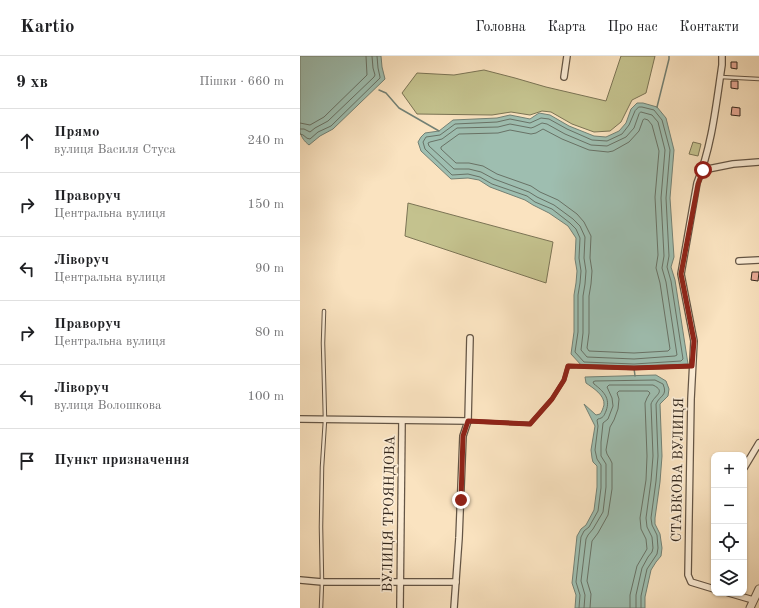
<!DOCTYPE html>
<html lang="uk">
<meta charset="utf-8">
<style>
:root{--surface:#fff;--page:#f2f2f2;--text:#202124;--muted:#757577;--line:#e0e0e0}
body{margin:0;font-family:"Old Standard TT",serif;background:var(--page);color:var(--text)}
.controls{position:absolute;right:12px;bottom:12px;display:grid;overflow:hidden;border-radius:8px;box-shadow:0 1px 3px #0004}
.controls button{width:36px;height:36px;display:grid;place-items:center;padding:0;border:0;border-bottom:1px solid var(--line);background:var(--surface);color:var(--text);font:20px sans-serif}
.stop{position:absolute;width:12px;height:12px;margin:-9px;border:3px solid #8f2418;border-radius:50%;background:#fff}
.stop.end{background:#8f2418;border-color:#fff;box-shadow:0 1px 4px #0008}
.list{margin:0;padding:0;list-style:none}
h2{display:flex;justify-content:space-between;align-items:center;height:52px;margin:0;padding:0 16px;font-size:17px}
h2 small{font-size:13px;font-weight:400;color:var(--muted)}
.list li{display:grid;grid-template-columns:26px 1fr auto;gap:12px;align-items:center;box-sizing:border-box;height:64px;padding:0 16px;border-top:1px solid var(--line)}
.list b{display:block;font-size:15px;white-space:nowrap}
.list p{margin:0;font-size:13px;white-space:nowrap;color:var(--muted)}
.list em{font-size:13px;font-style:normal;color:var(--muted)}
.icon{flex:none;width:22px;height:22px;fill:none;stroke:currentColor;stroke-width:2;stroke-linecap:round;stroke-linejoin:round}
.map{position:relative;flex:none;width:459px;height:552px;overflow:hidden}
header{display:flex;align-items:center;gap:24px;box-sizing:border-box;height:56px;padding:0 20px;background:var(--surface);border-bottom:1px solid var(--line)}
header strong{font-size:19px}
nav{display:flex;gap:22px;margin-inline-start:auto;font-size:14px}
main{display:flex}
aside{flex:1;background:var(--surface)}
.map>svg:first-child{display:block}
.green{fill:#c4c28e;stroke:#7b7455}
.water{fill:#9ebeb0;stroke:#738175}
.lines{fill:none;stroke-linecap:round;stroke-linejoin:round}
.shore{stroke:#687266;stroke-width:1}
.stream{stroke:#738175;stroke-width:1.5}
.building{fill:#e8a996;stroke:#32261c}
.service-casing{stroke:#645545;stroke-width:4.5}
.minor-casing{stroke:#645545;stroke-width:8}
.tertiary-casing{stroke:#645545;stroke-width:9}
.service{stroke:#fcedd6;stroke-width:2.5}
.minor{stroke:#fcedd6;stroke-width:5.5}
.tertiary{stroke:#fcedd6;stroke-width:7}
.route{stroke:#8f2418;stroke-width:5}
.labels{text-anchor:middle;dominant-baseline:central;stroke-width:3.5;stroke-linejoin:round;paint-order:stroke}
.street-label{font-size:14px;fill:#32261c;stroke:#fcedd6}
</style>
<header>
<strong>Kartio</strong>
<nav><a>Головна</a><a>Карта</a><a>Про нас</a><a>Контакти</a></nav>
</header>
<main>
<aside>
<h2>9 хв<small>Пішки · 660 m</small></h2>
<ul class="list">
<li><svg class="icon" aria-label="ahead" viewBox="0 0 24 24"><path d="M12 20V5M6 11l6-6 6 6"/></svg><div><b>Прямо</b><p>вулиця Василя Стуса</p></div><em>240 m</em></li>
<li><svg class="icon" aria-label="right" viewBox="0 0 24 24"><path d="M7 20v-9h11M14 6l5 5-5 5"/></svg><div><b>Праворуч</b><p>Центральна вулиця</p></div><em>150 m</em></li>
<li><svg class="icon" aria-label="left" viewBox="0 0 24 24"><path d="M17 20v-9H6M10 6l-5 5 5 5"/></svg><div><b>Ліворуч</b><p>Центральна вулиця</p></div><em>90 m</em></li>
<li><svg class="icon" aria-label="right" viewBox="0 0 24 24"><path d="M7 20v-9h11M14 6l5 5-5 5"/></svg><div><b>Праворуч</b><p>Центральна вулиця</p></div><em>80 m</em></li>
<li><svg class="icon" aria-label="left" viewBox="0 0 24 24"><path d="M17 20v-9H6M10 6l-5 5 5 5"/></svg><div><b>Ліворуч</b><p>вулиця Волошкова</p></div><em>100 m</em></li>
<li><svg class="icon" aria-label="arrive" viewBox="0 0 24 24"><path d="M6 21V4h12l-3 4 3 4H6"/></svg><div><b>Пункт призначення</b></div></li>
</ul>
</aside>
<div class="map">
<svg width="459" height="552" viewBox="0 0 459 552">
<rect width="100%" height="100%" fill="#fae3c0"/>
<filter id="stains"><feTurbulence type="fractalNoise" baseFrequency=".005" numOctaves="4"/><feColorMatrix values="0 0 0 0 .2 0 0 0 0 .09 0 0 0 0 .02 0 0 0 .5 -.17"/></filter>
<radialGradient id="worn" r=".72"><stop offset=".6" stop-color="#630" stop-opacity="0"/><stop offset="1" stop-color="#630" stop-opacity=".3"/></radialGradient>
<g class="green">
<polygon points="321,0 355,0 346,37 332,44 321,66 310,75 294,76 272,68 251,56 242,55 230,59 211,56 192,59 117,58 102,37 117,17 154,19 184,14 215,22 246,31 306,45"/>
<polygon points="393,86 401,88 398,100 389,98"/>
<polygon points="108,147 253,186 246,227 105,180"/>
</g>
<g class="water">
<path d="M0,0h81l1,11 3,12 -52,50 -13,7 -11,9c-5,-4 -7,-7 -9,-13z"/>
<polygon points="337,47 343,47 357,51 366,62 374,94 370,142 374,201 371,211 375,224 388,308 334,312 282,310 271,298 274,276 274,239 276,227 277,215 275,203 276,182 268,170 249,157 233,149 225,144 190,131 179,124 168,122 151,123 121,95 118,86 121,81 125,77 139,75 153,64 197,62 210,59 230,63 239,57 250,59 269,70 294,80 306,81 319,75 326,67 331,53"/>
<path d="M356,319l10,6 3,8 -1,7 -8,8 2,52 -2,26 -5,36v6l5,10 2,14 -1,8 -5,6 -5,8 -6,27v11h-70l1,-13 -4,-12 5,-47 4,-7 5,-4 8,-15 3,-23v-21l-4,-4 -1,-4 -1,-8 4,-24 -11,-22 12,11 4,-1c2,-2 3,-6 4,-9 1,-10 -11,-17 -18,-22l-1,-6z"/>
</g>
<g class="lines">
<g class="shore">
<polygon points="339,51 342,51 354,54 362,64 370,94 366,142 369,200 367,211 371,225 383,303 381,305 334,308 284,306 275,296 278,276 278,239 280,227 281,215 279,202 280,182 276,173 270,167 252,153 235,146 227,140 192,128 180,121 168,118 152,119 125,93 123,86 126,81 140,79 155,68 197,66 210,63 230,67 241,62 249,63 267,73 292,84 307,85 322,78 329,69 335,55"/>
<polygon points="341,56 352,59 358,66 365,94 361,142 364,200 362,212 366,226 377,299 375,300 334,303 287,301 281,294 283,277 283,240 285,228 286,215 284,202 285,181 280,170 273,163 254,149 237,141 229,136 194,123 181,116 169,113 154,113 129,90 128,87 130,86 142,83 157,72 198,71 210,68 231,72 234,71 242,67 247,68 265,78 291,89 307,90 326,81 334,72 339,58"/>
<polygon points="345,63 348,64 352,69 359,95 355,141 358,199 356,212 360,227 370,293 368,295 334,297 289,295 287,292 289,277 289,240 291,228 292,215 290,202 291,180 284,166 277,158 258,144 240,136 231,130 197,118 183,110 169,107 156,107 141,93 141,91 159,78 198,77 210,74 231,78 236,77 243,73 262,83 289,94 308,96 313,95 329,86 339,75 343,64"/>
<polyline points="0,67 10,69 24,61 67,19 66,0"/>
<polyline points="0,73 4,73 10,76 15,72 28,65 74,21 75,19 73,12 72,0"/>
<path d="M0,78c5,0 5,5 10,5l8,-7 13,-6 49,-48v-1l-2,-9 -1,-12"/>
<path d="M279,552l1,-13 -4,-13 5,-45 3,-6 5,-4 9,-16 3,-23v-23l-4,-6 -2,-9 3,-24 -1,-6 1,-1c5,-1 6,-3 8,-8 5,-13 -3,-20 -12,-27l-1,-2 2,-1 60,-1 8,4c5,12 -3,11 -7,20l2,52 -2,25 -5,37 1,7 5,10 1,13 -1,6 -10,15 -6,27v12"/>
<path d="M284,552l1,-13 -4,-14 5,-42 2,-4 5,-6 10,-17 3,-25v-23l-5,-8v-14l2,-19 5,-4 5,-13 -1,-8 -5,-11 2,-2h44c14,7 1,10 -2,19l2,52 -2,25 -5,37 1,9 5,10 1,11 -1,4 -4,5 -6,11 -6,27v13"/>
<polyline points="290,552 291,538 287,525 292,485 298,477 308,459 312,433 312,407 310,403 307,398 306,394 310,371 314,364 318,353 319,343 317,337 319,335 348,335 350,337 347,342 345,347 347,400 346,424 340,462 341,473 346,483 347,493 337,510 330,539 330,552"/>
</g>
<g class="stream">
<polyline points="79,34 86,37 99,52 139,75"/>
<polyline points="357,51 369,3 369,0"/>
<polyline points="334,312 335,320"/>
</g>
</g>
<g class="building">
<polygon points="431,6 437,6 437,13 431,12"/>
<polygon points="431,25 438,25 438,33 431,32"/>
<polygon points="432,51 440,52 440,60 431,59"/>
<polygon points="452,216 459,216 458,225 451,224"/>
</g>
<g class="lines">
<defs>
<g id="service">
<polyline points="421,21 459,23"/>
<polyline points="168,365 230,368 252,343 264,324 268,310 334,312 392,310"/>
<polyline points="21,552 22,526 21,471 22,411 25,364 23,287 24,255"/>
</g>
<g id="minor">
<polyline points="264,21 267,0"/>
<polyline points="403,114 433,108 459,106"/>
<polyline points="439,205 459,204"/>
<polyline points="0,363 168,365"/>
<polyline points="444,412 459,387"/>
<polyline points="0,524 22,526 156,526"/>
<path d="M414,533l-23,-7 -3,-7 3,-176 3,-58 -13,-67 16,-91c15,-37 19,-78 25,-118v-9"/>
<polyline points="429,537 453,544"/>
<polyline points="100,552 102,365"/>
<polyline points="154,552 159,482 163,380 168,365 170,282"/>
</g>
<polyline id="tertiary" points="450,552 459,533"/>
</defs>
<use href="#service" class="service-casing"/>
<use href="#minor" class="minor-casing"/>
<use href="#tertiary" class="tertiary-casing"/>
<use href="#service" class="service"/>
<use href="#minor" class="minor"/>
<use href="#tertiary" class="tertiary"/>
</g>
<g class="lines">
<polyline class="route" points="161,444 163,380 168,365 230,368 252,343 264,324 268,310 334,312 392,310 394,285 381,218 398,128 403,114"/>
</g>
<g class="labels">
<g class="street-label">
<text transform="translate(378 414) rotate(-89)">СТАВКОВА ВУЛИЦЯ</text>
<text transform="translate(89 458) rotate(-89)">ВУЛИЦЯ ТРОЯНДОВА</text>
</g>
</g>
<rect width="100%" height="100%" filter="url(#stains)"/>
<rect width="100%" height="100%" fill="url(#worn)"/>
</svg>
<div class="controls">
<button>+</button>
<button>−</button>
<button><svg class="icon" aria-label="locate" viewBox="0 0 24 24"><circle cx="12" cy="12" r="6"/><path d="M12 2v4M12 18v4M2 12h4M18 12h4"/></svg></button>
<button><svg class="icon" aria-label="layers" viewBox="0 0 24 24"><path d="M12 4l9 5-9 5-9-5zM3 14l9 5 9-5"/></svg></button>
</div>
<div class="stop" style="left:403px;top:114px"></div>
<div class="stop end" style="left:161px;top:444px"></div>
</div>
</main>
